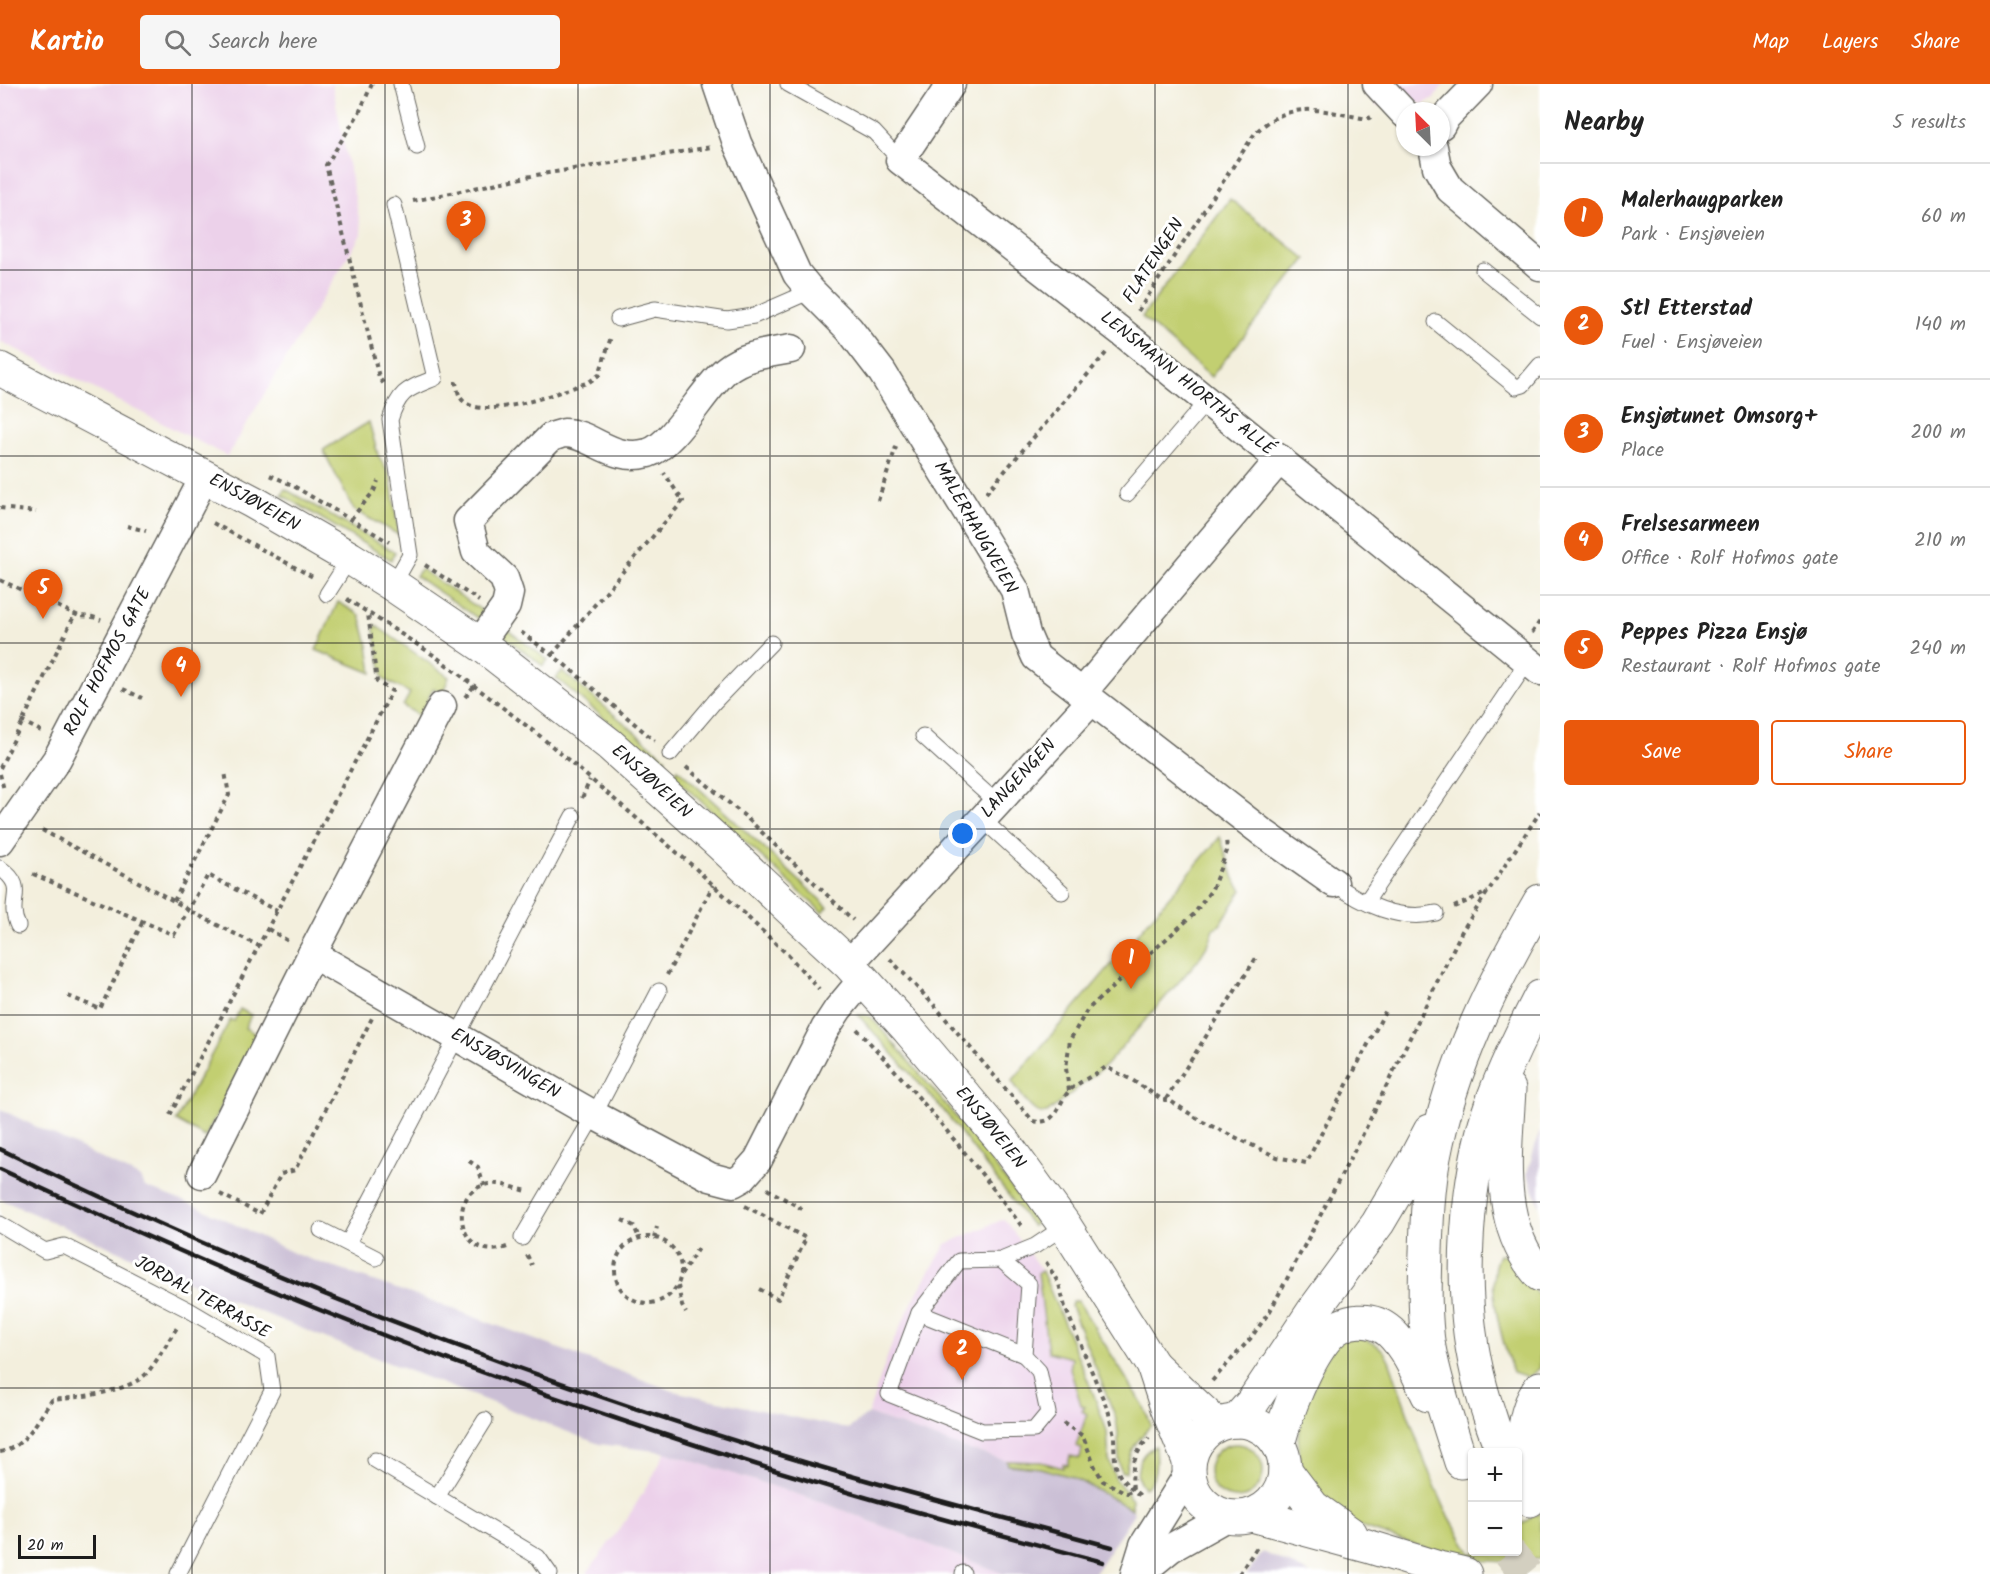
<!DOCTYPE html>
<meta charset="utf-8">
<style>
:root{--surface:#fff;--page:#f6f6f6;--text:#222;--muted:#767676;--line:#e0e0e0;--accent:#ea580c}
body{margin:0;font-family:Kalam,sans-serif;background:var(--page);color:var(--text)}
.controls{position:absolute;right:18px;bottom:18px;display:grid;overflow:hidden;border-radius:6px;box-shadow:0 2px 4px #0004}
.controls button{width:54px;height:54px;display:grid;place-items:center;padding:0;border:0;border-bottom:2px solid var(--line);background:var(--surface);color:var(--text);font:30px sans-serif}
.compass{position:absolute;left:1396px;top:18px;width:54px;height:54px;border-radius:50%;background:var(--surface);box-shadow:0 2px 4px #0004;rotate:336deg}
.scale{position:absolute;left:18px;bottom:15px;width:78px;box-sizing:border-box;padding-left:6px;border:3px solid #1c1c1c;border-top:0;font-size:16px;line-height:21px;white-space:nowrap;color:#1c1c1c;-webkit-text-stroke:4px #fff;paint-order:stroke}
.you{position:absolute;left:963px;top:750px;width:21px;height:21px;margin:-15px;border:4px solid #fff;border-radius:50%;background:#1a73e8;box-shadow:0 0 0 9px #1a73e833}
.badge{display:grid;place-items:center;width:39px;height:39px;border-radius:50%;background:var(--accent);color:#fff;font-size:20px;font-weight:700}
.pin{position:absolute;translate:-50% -50px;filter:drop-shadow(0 2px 3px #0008)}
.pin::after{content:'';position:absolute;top:32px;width:21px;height:18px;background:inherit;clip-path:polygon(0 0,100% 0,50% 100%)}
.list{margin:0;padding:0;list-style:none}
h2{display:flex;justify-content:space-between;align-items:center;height:78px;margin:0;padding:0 24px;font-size:26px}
h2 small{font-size:20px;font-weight:400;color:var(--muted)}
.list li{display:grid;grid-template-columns:39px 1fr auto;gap:18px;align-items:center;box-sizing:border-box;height:108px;padding:0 24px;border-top:2px solid var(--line)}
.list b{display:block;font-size:22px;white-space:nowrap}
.list p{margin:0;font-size:20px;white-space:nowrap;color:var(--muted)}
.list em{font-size:20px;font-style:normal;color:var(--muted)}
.actions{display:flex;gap:12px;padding:18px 24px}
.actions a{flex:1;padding:14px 0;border:2px solid var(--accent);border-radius:6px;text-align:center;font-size:21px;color:var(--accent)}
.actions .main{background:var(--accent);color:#fff}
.icon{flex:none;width:33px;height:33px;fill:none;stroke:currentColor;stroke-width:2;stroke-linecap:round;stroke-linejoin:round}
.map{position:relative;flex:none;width:1540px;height:1490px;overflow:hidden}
header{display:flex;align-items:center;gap:36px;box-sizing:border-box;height:84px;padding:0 30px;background:var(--accent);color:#fff}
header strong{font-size:28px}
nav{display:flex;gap:33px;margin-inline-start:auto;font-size:21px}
.search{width:420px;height:54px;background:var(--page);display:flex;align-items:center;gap:15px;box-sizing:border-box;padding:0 21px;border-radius:6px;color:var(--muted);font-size:22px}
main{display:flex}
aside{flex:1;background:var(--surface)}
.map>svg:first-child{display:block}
.built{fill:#ecd1ea}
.industrial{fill:#cbbfd5}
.green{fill:#c2cf71;stroke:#6f7646;stroke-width:1.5}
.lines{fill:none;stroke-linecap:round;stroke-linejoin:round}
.highway-tunnel{stroke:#d3cfc0;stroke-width:33;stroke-dasharray:33 16;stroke-linecap:butt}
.lane-casing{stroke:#676660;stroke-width:17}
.street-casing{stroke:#676660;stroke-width:31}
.secondary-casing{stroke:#676660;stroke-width:35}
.highway-casing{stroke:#676660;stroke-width:35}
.path{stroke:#676660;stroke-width:4;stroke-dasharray:4.5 4.5;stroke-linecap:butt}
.lane{stroke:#fff;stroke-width:15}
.street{stroke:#fff;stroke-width:28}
.secondary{stroke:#fff;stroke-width:33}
.highway{stroke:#fff;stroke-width:33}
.rail{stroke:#1c1c1c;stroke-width:4.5}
.grid{fill:none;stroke:#1c1c1c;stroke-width:1.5;stroke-opacity:0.55}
.labels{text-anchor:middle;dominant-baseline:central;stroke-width:6;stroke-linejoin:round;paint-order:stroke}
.street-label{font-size:18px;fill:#1c1c1c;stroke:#fff}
</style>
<header>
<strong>Kartio</strong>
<div class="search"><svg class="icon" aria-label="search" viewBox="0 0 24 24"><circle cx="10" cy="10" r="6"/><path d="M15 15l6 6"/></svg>Search here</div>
<nav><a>Map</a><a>Layers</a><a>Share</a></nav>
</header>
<main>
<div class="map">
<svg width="1540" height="1490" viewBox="0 0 1540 1490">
<rect width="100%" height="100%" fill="#fff"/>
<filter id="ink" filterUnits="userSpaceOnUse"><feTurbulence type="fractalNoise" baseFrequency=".0167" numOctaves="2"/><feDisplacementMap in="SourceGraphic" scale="12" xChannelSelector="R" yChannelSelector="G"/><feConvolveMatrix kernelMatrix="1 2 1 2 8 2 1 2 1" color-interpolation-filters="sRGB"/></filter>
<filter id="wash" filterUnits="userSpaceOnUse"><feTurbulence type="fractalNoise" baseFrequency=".008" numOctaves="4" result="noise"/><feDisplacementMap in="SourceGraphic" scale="24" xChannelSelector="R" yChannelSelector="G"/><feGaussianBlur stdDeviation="1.35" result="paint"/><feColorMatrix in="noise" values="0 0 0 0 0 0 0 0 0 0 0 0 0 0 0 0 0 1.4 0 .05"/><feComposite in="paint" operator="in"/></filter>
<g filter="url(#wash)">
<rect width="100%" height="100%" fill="#f3efdd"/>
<g class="built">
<polygon points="0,0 332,0 362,149 227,372 0,257"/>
<polygon points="1366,0 1444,0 1434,14 1423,20 1402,13 1377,22"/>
<polygon points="1004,1135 1042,1187 1038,1189 1072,1274 1087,1330 1076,1362 1082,1365 1080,1374 1063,1384 1041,1378 1007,1377 963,1364 868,1330 891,1262 917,1209 946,1160"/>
<polygon points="665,1368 822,1418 1004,1490 589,1490 587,1489 628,1433 652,1394"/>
</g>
<g class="industrial">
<polygon points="0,1025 141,1094 145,1103 201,1124 298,1171 434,1218 673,1307 848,1345 868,1330 963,1364 1007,1377 1009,1381 1040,1384 1072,1393 1132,1425 1134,1429 1094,1490 1004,1490 822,1418 665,1368 599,1360 345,1262 207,1206 0,1115"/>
<polygon points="1540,1046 1540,1123 1527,1089"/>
<polygon points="1263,1468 1311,1490 1247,1490"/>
</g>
<g class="green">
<polygon points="1230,115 1306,175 1211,293 1142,233"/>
<polygon points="369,338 378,371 390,392 399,451 354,426 323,366"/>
<polygon points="285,405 395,468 391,476 282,411"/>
<polygon points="421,485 487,530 482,537 416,492"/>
<polygon points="338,518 360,531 368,561 372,589 316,566"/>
<polygon points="375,541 449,593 443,609 433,604 420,632 403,622 410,609 383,595 374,546"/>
<polygon points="501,541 548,576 543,582 497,547"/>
<polygon points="562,587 666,674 660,681 556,594"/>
<polygon points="678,685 828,823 822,828 673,692"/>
<path d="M1220,753l14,42 8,11 -22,35 -6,3 -4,13 -11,18 -93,106 -59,48c-16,3 -26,-20 -35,-32z"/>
<polygon points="240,925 251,931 245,944 258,951 205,1053 176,1037 230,936 234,937"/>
<path d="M858,931h7l6,2c58,67 115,133 166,206l-5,3 -88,-115z"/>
<path d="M1499,1171l8,1 16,23 17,17v72l-12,9 -15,-5c-10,-28 -29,-91 -14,-117z"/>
<polygon points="1042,1187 1094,1311 1107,1347 1109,1376 1115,1394 1132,1416 1132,1425 1072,1393 1040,1384 1008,1381 1007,1377 1041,1378 1063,1384 1063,1380 1068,1381 1070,1372 1080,1374 1082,1365 1076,1362 1087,1330 1082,1327 1085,1323 1081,1321 1070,1285 1072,1274 1048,1268 1038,1189"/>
<path d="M1073,1217h5l66,106 7,18c-14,17 -23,24 -25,47h-5c-5,-19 0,-37 -6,-56l-44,-110z"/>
<path d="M1359,1253c15,5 23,9 30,23l37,105 20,46 25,43 5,-2h42v-26l22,-14v47l-33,3 -32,-2 -35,-7 -88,-29 -43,-39 -9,-24 -2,-24 3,-23 31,-69 14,-7z"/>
<circle cx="1236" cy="1387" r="27"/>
<path d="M1155,1362c1,13 3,36 -11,42l-7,-11c1,-15 4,-24 18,-31z"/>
</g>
</g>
<g filter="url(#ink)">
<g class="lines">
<polyline class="highway-tunnel" points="1509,1468 1527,1490"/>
<defs>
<g id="lane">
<polyline points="401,0 417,63"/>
<polyline points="788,0 874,48 900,76"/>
<polyline points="1483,186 1540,232"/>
<polyline points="618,235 655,225 727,236 754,232 811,207"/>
<polyline points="1436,238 1516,303 1523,301 1540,281"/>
<polyline points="1127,410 1207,317"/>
<path d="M393,501l17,-30 -20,-135c9,-30 18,-31 45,-42l-41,-173"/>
<polyline points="327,510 350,474"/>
<polyline points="923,652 997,719"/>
<polyline points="670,670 715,617 771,559"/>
<polyline points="982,735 1062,808"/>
<path d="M0,784c30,21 5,31 18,58"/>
<path d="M1334,799c28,21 66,39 102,30"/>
<polyline points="1366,818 1528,577"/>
<polyline points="0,1140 45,1167 64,1162 189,1226 267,1272 272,1307 178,1490"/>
<polyline points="321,1146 376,1174"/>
<polyline points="522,1154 594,1031 659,907"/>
<polyline points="348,1159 573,732"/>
<polyline points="1001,1176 1029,1200 1024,1271 1039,1287 1048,1329 1034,1346 982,1347 889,1310 919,1229 959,1177 1001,1176 1035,1162 1065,1142"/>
<polyline points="919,1229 1024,1271"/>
<polyline points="375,1376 538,1473 550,1490"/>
<polyline points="437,1413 485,1336"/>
<polyline points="963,1490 963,1489"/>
</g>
<g id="street">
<polyline points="717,0 737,59 797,190 811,207 849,245 882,288 1015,506 1026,550 1036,573 1263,749 1334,799"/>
<polyline points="951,0 900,76 1123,249 1540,587"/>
<polyline points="1377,0 1405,30"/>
<polyline points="1441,41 1444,35 1478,0"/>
<polyline points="1433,63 1437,83 1450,105 1540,182"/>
<path d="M480,559l26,-37 3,-13 -5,-15 -28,-26 -8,-31 83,-84c4,-1 9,-3 13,-4 28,0 48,30 84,20 26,-8 56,-65 78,-83 19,-15 43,-17 65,-21"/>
<polyline points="1082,609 1280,375"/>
<polyline points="442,622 312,870 594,1031 710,1093 733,1099 742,1094 758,1076 825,945 838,925 863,895"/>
<polyline points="0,757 57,675 205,392"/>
<polyline points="849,880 1092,616"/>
<polyline points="202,1090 312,870"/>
<polyline points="1135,1490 1144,1461 1189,1389"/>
<polyline points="1139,1490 1171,1464 1228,1432"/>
</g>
<g id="secondary">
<polyline points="0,285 253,418 350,474 393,501 483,562 609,660 716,756 849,880 908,945 1007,1062 1065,1142 1153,1281 1167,1324 1189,1377"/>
<polyline points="1155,1283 1217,1341"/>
</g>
<g id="highway">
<path d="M1509,1005c-3,63 -15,134 31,186"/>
<polyline points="1236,1337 1252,1319 1314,1226 1378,1139 1411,1083 1430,1047"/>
<circle cx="1237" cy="1385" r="48"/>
<path d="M1278,1360c9,-32 28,-83 50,-108 16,-18 44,-20 62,-4 17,16 28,42 38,63"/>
<path d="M1504,1368c-7,-12 -11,-25 -15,-38 -25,-72 -27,-145 -18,-220 4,-30 10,-61 20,-89 13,-37 31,-73 49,-108"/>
<path d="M1461,1378c-12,-38 -25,-76 -32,-114 -5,-31 -4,-65 -3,-96 1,-32 2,-64 8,-95 18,-93 59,-175 106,-256"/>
<polyline points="1285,1386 1313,1423 1351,1450"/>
<path d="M1530,1416c-3,-38 -15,-78 10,-112"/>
<polyline points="1252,1431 1367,1462 1439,1484 1465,1490"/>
</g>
</defs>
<use href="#lane" class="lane-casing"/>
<use href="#street" class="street-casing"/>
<use href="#secondary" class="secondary-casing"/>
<use href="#highway" class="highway-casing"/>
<g class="path">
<polyline points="372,0 359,29 326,81 379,293 385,302"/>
<polyline points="413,117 536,91 712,63"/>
<path d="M1138,227l117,-178c36,-35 69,-22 112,-14l4,-2"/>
<path d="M454,299h2c1,4 2,10 4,14 18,29 104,-7 129,-15l10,-7 12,-38"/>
<polyline points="270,391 290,400 389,458"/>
<polyline points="986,409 1106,269"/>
<polyline points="878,417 896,363"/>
<polyline points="0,424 36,428"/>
<polyline points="351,435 374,407 378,397"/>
<polyline points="213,439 313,493"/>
<polyline points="127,442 146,447"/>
<polyline points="425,481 479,517"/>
<polyline points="0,496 79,532 93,533 101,536"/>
<polyline points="347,515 435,572 540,652 694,783 788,871 819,905"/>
<polyline points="521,548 564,580 655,657"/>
<polyline points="1532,549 1540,537"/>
<polyline points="552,571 683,417 664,389"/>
<polyline points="123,605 142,614"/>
<polyline points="465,613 474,602"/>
<polyline points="21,637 43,648"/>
<polyline points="686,683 747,734 853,836"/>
<polyline points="0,684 75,530"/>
<polyline points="0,690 4,706"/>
<polyline points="582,714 590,696"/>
<polyline points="42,746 183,822 188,826 259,862"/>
<polyline points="33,790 174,851 208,791 277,827"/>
<polyline points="174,817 229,711 225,688"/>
<polyline points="1454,823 1488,808"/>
<polyline points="268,845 290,858"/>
<path d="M890,875l43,45 100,117c25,5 24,-18 37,-31 10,-9 25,-15 36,-23l26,13 31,20h6l32,21 76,36 29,6 81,-155"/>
<polyline points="667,891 713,801"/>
<polyline points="68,912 100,925 143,837"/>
<path d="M857,945c60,64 114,129 166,199"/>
<polyline points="1069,1007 1066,984 1070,956 1087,926 1194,830 1212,805 1227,767 1226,754"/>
<polyline points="1166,1015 1258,871"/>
<polyline points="170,1031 392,607 377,598 368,530"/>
<polyline points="469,1077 478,1083 484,1102"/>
<polyline points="767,1105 806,1127"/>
<polyline points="220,1110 260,1130 281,1090 295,1086 372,934"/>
<polyline points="745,1122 806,1154 778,1215 759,1205"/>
<polyline points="622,1136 634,1142 639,1154"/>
<circle cx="648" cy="1186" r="33"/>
<polyline points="654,1154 657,1143"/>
<path d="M507,1163c-53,19 -64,-68 -8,-63 9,1 19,5 28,7"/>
<polyline points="527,1171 532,1181"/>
<path d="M1046,1178l13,22 6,23 44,106c1,8 4,16 5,23 1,34 -1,39 28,61"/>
<polyline points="681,1191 700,1161"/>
<polyline points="678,1202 682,1222 686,1229"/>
<polyline points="1212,1297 1250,1255 1270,1227 1360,1056 1462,847 1540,728"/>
<path d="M1063,1339l20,13 11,29 9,16 24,12 6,-3c-2,-22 0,-36 16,-52"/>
<path d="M0,1368c25,-4 38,-33 52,-52 26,-3 76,-7 95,-27 12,-14 21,-33 32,-48"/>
<polyline points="1239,1490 1257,1463"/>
</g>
<use href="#lane" class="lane"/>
<use href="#street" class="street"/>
<use href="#secondary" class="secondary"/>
<use href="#highway" class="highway"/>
<g class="rail">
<path d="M0,1065c260,128 536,233 814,316 99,30 199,55 298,82"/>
<path d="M0,1085c169,79 340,154 516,215 97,34 194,67 291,96 98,30 197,56 296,82"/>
</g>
</g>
</g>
<path class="grid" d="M192,0v1490M385,0v1490M578,0v1490M770,0v1490M963,0v1490M1155,0v1490M1348,0v1490M0,186h1540M0,372h1540M0,559h1540M0,745h1540M0,931h1540M0,1118h1540M0,1304h1540"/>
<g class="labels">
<g class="street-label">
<text transform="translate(1154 177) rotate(-57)">FLATENGEN</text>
<text transform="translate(1187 300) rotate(39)">LENSMANN HIORTHS ALLÉ</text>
<text transform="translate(254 419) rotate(29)">ENSJØVEIEN</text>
<text transform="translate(975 444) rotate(60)">MALERHAUGVEIEN</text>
<text transform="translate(108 578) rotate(-62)">ROLF HOFMOS GATE</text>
<text transform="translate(1019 695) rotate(-47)">LANGENGEN</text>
<text transform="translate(651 698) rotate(42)">ENSJØVEIEN</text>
<text transform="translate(505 980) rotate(30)">ENSJØSVINGEN</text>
<text transform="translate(990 1044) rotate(51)">ENSJØVEIEN</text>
<text transform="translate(202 1214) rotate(29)">JORDAL TERRASSE</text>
</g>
</g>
</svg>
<div class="controls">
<button>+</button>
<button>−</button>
</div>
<svg class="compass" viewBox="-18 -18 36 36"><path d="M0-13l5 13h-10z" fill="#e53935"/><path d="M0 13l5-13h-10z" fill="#767676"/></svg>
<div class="scale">20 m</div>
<div class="you"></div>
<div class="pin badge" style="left:1131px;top:905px">1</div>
<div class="pin badge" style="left:962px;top:1296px">2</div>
<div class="pin badge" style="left:466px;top:167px">3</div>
<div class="pin badge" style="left:181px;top:613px">4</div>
<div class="pin badge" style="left:43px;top:535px">5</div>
</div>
<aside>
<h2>Nearby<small>5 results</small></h2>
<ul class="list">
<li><span class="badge">1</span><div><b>Malerhaugparken</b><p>Park · Ensjøveien</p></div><em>60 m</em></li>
<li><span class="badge">2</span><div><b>St1 Etterstad</b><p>Fuel · Ensjøveien</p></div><em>140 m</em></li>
<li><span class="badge">3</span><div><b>Ensjøtunet Omsorg+</b><p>Place</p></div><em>200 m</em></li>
<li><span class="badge">4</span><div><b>Frelsesarmeen</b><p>Office · Rolf Hofmos gate</p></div><em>210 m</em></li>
<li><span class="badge">5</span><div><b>Peppes Pizza Ensjø</b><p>Restaurant · Rolf Hofmos gate</p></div><em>240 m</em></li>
</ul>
<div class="actions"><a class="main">Save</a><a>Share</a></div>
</aside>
</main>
